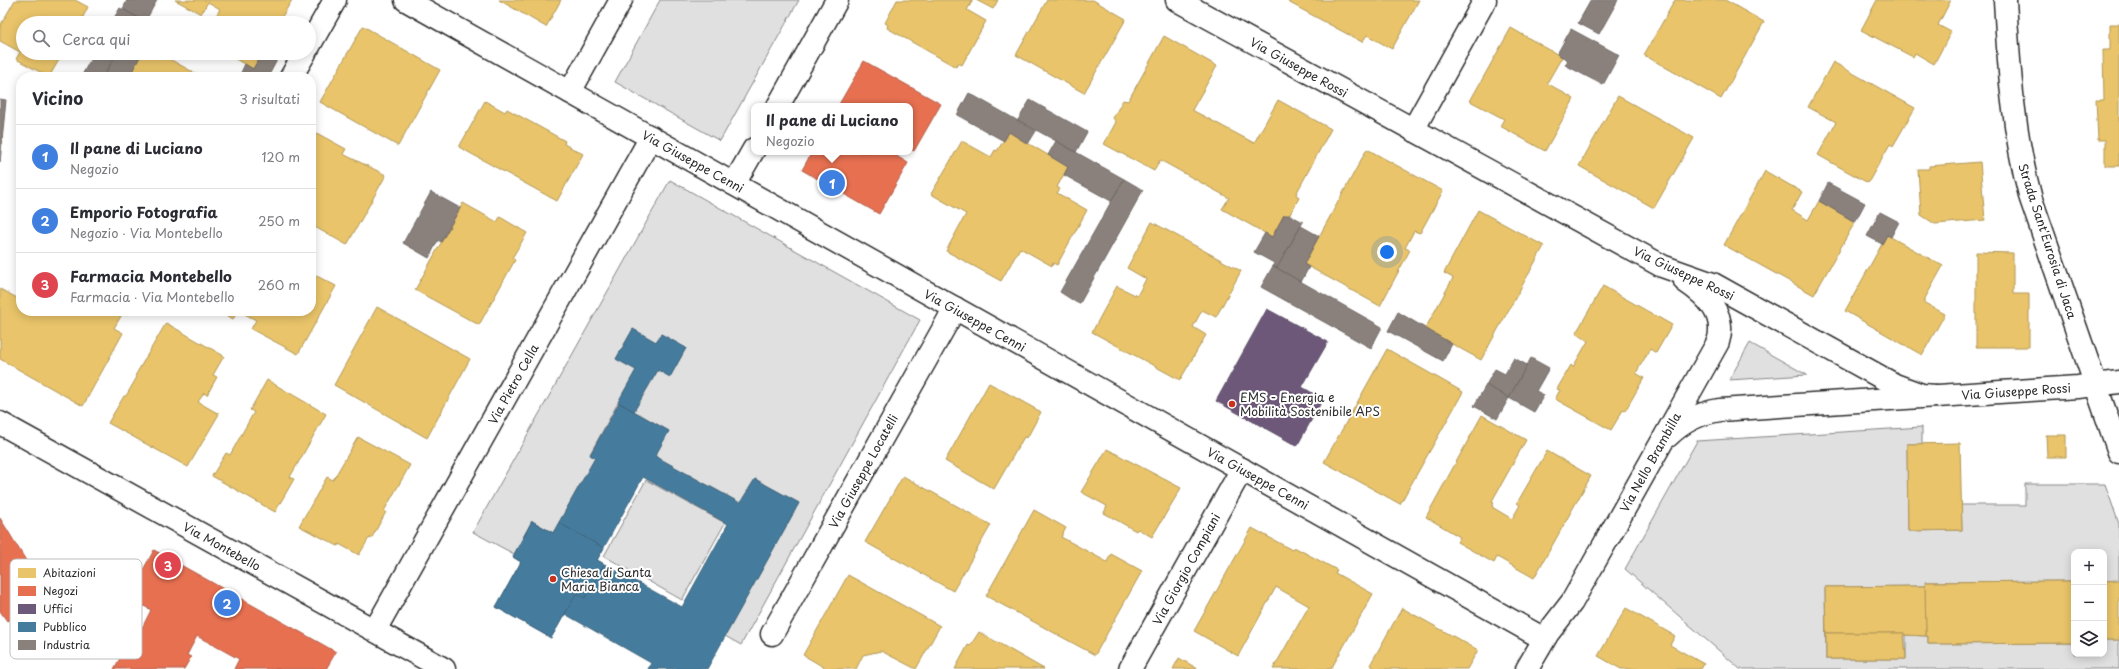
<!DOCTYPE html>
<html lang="it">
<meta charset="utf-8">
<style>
:root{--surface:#fff;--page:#f2f2f3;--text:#2b2b33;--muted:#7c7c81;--line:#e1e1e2;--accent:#c8321e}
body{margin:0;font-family:"Playpen Sans",sans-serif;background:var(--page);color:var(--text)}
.controls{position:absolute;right:12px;bottom:12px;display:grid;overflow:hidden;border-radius:8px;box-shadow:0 2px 10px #0003}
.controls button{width:36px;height:36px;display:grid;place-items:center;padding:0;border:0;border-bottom:1px solid var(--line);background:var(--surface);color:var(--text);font:20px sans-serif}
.you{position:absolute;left:1387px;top:252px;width:14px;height:14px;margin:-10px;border:3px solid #fff;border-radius:50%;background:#1a73e8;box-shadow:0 0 0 6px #1a73e833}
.badge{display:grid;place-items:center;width:26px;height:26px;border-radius:50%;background:var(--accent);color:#fff;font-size:13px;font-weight:700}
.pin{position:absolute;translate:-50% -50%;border:2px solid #fff;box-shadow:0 1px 4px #0006}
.popup{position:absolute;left:751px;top:103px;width:162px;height:52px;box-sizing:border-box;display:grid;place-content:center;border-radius:8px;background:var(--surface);filter:drop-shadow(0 1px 3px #0005);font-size:13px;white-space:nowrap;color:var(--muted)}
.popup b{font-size:15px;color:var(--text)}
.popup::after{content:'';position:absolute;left:50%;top:100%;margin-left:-8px;border:8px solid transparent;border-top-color:var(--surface)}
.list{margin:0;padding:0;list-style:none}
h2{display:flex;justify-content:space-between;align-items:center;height:52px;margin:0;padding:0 16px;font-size:17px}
h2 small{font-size:13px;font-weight:400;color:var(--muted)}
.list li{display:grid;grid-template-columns:26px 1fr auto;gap:12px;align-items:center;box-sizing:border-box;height:64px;padding:0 16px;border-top:1px solid var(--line)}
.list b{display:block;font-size:15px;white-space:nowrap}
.list p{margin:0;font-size:13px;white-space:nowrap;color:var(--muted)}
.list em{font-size:13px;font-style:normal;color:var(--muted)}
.icon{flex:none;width:22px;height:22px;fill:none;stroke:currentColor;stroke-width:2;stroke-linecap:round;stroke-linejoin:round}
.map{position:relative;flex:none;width:2119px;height:669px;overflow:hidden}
.search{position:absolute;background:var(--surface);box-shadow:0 2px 10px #0003;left:16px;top:16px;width:300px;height:44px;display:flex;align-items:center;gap:10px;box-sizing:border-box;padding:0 14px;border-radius:22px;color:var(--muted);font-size:15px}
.panel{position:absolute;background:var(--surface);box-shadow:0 2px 10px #0003;left:16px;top:72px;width:300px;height:244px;border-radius:16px}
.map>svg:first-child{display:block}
.green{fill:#e0e0e0;stroke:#868686}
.homes{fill:#e9c46a;stroke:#b09657}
.shops{fill:#e76f51;stroke:#af5b46}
.offices{fill:#6d597a;stroke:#594b62}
.public{fill:#457b9d;stroke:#3d637b;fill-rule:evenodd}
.industry{fill:#8a817c;stroke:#6e6764}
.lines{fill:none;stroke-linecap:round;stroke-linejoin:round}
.minor-casing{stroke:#2b2b2b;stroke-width:25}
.tertiary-casing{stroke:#2b2b2b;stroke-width:25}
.minor{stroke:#fff;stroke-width:22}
.tertiary{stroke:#fff;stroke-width:22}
.poi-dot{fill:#c8321e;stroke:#fff;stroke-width:1.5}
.labels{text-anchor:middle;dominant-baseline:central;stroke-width:4;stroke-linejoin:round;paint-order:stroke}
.street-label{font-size:12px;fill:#2b2b2b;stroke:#fff}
.poi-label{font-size:12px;fill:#2b2b2b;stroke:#fff;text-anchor:start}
.key{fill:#fff;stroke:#bfbfbf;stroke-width:1}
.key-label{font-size:11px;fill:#2b2b2b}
</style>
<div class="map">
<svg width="2119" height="669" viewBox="0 0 2119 669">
<rect width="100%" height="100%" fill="#fff"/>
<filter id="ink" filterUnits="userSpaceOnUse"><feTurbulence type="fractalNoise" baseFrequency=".025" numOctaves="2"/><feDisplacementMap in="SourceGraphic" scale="8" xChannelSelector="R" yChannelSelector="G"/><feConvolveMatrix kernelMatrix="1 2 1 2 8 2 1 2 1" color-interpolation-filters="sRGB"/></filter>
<g filter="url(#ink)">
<g class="green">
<polygon points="660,0 799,0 720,141 615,82"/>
<polygon points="670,180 920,320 741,645 725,636 799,503 755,479 740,503 655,456 669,431 634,411 658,370 670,377 686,348 661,334 656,342 633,329 616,359 636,370 590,454 595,458 553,533 532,521 514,554 473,532"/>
<polygon points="1750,343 1807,375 1729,380"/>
<polygon points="1922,427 1922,444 1907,444 1908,531 1962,530 1961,505 2025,505 2025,484 2105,484 2119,524 2119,580 2104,581 2104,552 2074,552 2074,581 1926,582 1925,586 1825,587 1826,659 1906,659 1906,635 1928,636 1928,644 2074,643 2074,654 2104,654 2104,640 2119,640 2119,669 1740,669 1625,569 1697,441"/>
<polygon points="646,480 725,523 682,600 604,556"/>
</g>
<g class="homes">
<polygon points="15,0 75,0 88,7 80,23 23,23 23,53 63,53 49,77 16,59 20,52 0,41 0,26"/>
<polygon points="175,0 292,0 280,20 278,19 276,23 212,23 220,9 208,2 201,14"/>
<polygon points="499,0 561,0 546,27"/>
<polygon points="897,0 973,0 967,10 986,21 962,65 958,63 956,67 887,28 888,25 885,23"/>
<polygon points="976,0 998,0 993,9"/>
<polygon points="1047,0 1093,0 1126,19 1084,93 1016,55"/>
<polygon points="1289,0 1419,0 1392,49 1367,35 1362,42 1288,2"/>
<polygon points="1675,0 1725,0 1764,22 1721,99 1644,55"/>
<polygon points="1877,0 1951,0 1938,25 1951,32 1934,64 1915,53 1913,57 1861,30"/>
<polygon points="2110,24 2119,24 2119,166 2105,166 2105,140 2098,140 2096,100 2104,100 2103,50 2110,50"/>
<polygon points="363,26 440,70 398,146 320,102"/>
<polygon points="1511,28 1562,57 1547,83 1574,99 1545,151 1500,126 1504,119 1470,101"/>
<polygon points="1164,36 1217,66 1192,110 1254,143 1278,100 1331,129 1296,194 1299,198 1289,216 1284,215 1272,237 1222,209 1229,198 1160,160 1154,171 1104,144 1116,122 1113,118 1123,100 1128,101"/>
<polygon points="142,53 152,53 163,59 164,56 202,77 129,77"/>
<polygon points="225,53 262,53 253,69"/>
<polygon points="1833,62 1915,108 1893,146 1890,144 1868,183 1818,155 1836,122 1808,107"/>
<polygon points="1618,96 1694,138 1654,208 1579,166"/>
<polygon points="485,101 505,112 507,109 565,141 564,144 583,154 557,201 459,147"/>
<polygon points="311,130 346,149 343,154 386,175 347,245 313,226 311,230"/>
<polygon points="1009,132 1068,167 1057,187 1060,189 1057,193 1087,210 1057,265 1053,263 1052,266 1020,248 1001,281 946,251 966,214 931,194 962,141 991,157 995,150 997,151"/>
<polygon points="1367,149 1443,191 1420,233 1414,231 1405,248 1410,250 1380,306 1304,264"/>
<polygon points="1980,162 1985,220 1935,224 1921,215 1918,169 1929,169 1929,166"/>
<polygon points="1765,171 1802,192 1792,210 1808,220 1819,201 1855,222 1814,295 1724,245"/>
<polygon points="463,203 497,222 500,217 527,233 512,258 515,260 479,325 415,290"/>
<polygon points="1478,210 1544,246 1481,360 1425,329 1453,278 1444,273"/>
<polygon points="1152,222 1241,271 1216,317 1202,310 1193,327 1206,335 1180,380 1092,332 1117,286 1137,296 1146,279 1127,268"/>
<polygon points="1887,235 1943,266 1923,302 1945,314 1922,355 1845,311"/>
<polygon points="1976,252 2013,253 2013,294 2029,294 2029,347 1976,347"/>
<polygon points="311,273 336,286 298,354 251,329 256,320 239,311 311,311"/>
<polygon points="1603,286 1672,325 1656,353 1650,349 1636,373 1644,378 1625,411 1623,410 1611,430 1555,399 1560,390 1557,389 1571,365 1573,367 1588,341 1576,333"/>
<polygon points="0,289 21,300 21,311 40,311 47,315 49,311 124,311 114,328 123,333 83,406 0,359"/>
<polygon points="377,307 470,359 427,438 334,385"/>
<polygon points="220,311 238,311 233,319"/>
<polygon points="166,323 224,356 213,375 217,377 207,395 204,393 198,402 219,414 188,467 108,423 124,396 126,396 137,377 135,376"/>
<polygon points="1387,349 1463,392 1400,504 1324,462"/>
<polygon points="267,380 326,414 290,477 294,479 275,512 212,476 226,453 230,455 254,412 250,410"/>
<polygon points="989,383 1041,412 1027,438 1024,437 994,489 945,461"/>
<polygon points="1482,415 1526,440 1492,501 1494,502 1492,507 1512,519 1520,505 1517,503 1547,451 1591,476 1534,578 1497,557 1494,563 1457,542 1460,537 1426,517"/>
<polygon points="2046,435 2066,435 2066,457 2047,457"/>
<polygon points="358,437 410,465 384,511 386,512 371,539 369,538 359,555 339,544 338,546 299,526 327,477 333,480"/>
<polygon points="1960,443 1962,530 1908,531 1907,444"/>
<polygon points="1107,449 1181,488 1152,537 1138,529 1136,531 1104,513 1107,506 1081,492"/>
<polygon points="903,476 991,525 953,591 865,542"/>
<polygon points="1034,510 1066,528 1061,537 1107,562 1111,554 1142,571 1095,655 986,596"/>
<polygon points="1252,528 1292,550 1294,547 1337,570 1335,573 1373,594 1331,669 1273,669 1309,606 1276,587 1238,656 1194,631"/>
<polygon points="848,575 940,626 916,669 881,651 863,655 856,669 827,669 803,655"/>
<polygon points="2119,580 2119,640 2104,640 2104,581"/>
<polygon points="2074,581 2074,643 1928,644 1928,636 1926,636 1925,582"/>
<polygon points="1925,586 1926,636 1904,635 1904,633 1826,633 1825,587"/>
<polygon points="1402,608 1478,650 1467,669 1377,669 1370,665"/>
<polygon points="1626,608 1675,636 1670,645 1704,664 1701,669 1621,669 1598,656"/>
<polygon points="979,632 1044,669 955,669 968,645 970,646"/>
<polygon points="1826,633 1904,633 1906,659 1826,659"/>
<polygon points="1179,658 1198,669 1173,669"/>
</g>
<g class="shops">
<polygon points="864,61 941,104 914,151 910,149 910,106 838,106"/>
<polygon points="812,152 890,152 908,163 879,214 802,170"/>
<polygon points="0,518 33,572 54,559 75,592 52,607 45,597 7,621 0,611"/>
<polygon points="154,550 336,652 326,669 234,669 239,659 197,636 187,655 191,657 184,669 114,669 137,628 141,630 151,610 128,597"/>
</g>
<polygon class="offices" points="1267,309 1328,342 1302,387 1323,399 1297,446 1216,401"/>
<g class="public">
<polygon points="633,329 656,342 661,334 686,348 670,377 658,370 634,411 618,402 636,370 616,359"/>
<path d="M619,403l50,28 -14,25 43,24 42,23 15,-24 44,24 -92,166h-59l3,-6 -86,-49 -14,24 -55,-31 25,-45 -8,-5 19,-36 21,12 42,-75 -5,-3zM643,477l85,47 -46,83 -85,-47z"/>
<polygon points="532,521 553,533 559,523 604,548 597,560 604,564 585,598 577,593 551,638 496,607 521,562 513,557"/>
</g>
<g class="industry">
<polygon points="127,0 157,0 145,22 123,9"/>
<polygon points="1591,0 1618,0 1599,34 1578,23"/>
<polygon points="120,8 137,17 133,23 111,23"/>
<polygon points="137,17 145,22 147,23 133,23"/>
<polygon points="1571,29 1619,55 1603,85 1565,65 1568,60 1557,54"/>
<polygon points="94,53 117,53 103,77 81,77"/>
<polygon points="117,53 142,53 129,77 103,77"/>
<polygon points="262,53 269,53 278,58 268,77 239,77 245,64 253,69"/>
<polygon points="969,93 1036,131 1028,144 1009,132 1004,141 957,115"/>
<polygon points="0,99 6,100 0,162"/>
<polygon points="1030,100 1087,132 1076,152 1018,120"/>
<polygon points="1056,141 1124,179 1111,201 1064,175 1068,167 1048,155"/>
<polygon points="1124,179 1143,190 1080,303 1077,303 1060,292"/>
<polygon points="1828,183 1865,203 1855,222 1819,201"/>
<polygon points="431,192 460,208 441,242 438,240 429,258 403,243"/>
<polygon points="1880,212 1899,222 1891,237 1887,235 1882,244 1867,236"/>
<polygon points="1284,215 1290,215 1303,222 1277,268 1273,266 1274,263 1254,252 1265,233 1272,237"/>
<polygon points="1301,226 1319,236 1304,264 1309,267 1301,282 1277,268"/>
<polygon points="1273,266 1382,327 1371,348 1261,287"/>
<polygon points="1398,312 1452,344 1443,361 1388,331"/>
<polygon points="1514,358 1527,365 1509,398 1486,385 1495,369 1505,374"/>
<polygon points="1531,358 1549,368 1536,391 1544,395 1534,412 1509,398"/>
<polygon points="1486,385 1509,398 1497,419 1474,406"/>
</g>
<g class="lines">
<defs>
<g id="minor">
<polyline points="406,0 1544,639"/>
<polyline points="1177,0 1662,266 1713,284 1895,385 1922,395 1936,396"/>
<path d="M2005,0c4,69 8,132 26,199l88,253"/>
<polyline points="309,46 335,0"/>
<polyline points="291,77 305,53"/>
<polyline points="570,92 621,0"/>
<polyline points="778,106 837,0"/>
<polyline points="1413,130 1485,0"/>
<polyline points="734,184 754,149"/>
<path d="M1668,436c15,-15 32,-23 52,-26l358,-23 41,-5"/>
<polyline points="375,630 651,137"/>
<polyline points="772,634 955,308"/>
<polyline points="1130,669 1242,469"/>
<path d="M1527,669l21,-36 24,-31 146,-260c9,-28 -12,-47 -33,-61"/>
</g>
<polyline id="tertiary" points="0,423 444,669"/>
</defs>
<use href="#minor" class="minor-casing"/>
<use href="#tertiary" class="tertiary-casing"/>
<use href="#minor" class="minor"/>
<use href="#tertiary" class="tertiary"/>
</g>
</g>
<g class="poi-dot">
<circle cx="1232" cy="404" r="4"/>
<circle cx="553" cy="579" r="4"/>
</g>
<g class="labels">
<g class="street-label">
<text transform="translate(1299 67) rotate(29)">Via Giuseppe Rossi</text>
<text transform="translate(693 161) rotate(29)">Via Giuseppe Cenni</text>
<text transform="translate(2048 241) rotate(72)">Strada Sant'Eurosia di Jaca</text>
<text transform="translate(1684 273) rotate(25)">Via Giuseppe Rossi</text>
<text transform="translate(975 320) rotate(29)">Via Giuseppe Cenni</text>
<text transform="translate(513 384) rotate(-61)">Via Pietro Cella</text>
<text transform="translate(2016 391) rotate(-4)">Via Giuseppe Rossi</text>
<text transform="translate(1650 462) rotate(-61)">Via Nello Brambilla</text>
<text transform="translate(863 471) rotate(-61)">Via Giuseppe Locatelli</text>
<text transform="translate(1258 478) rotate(29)">Via Giuseppe Cenni</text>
<text transform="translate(222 546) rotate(29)">Via Montebello</text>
<text transform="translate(1186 569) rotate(-61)">Via Giorgio Compiani</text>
</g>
<g class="poi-label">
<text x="1240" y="397">EMS - Energia e<tspan x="1240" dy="14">Mobilità Sostenibile APS</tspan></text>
<text x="561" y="572">Chiesa di Santa<tspan x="561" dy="14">Maria Bianca</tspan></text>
</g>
</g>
<rect x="10" y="559" width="132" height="100" rx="6" class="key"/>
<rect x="18" y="568" width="18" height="10" fill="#e9c46a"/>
<rect x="18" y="586" width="18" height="10" fill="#e76f51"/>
<rect x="18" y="604" width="18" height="10" fill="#6d597a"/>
<rect x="18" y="622" width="18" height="10" fill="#457b9d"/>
<rect x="18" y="640" width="18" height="10" fill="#8a817c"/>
<g class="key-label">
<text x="43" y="577">Abitazioni</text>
<text x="43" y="595">Negozi</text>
<text x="43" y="613">Uffici</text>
<text x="43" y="631">Pubblico</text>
<text x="43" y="649">Industria</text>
</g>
</svg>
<div class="controls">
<button>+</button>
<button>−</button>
<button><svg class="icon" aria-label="layers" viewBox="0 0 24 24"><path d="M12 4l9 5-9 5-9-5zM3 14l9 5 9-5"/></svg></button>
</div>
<div class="you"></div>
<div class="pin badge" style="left:832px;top:183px;background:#3f7fe0">1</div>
<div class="popup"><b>Il pane di Luciano</b>Negozio</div>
<div class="pin badge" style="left:227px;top:603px;background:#3f7fe0">2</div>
<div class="pin badge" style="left:168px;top:565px;background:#e0444e">3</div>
<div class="search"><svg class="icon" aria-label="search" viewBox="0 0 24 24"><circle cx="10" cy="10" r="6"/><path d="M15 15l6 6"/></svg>Cerca qui</div>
<section class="panel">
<h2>Vicino<small>3 risultati</small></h2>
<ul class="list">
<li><span class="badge" style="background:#3f7fe0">1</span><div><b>Il pane di Luciano</b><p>Negozio</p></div><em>120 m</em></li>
<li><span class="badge" style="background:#3f7fe0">2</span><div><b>Emporio Fotografia</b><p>Negozio · Via Montebello</p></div><em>250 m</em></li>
<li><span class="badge" style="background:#e0444e">3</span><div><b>Farmacia Montebello</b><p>Farmacia · Via Montebello</p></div><em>260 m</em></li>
</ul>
</section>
</div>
